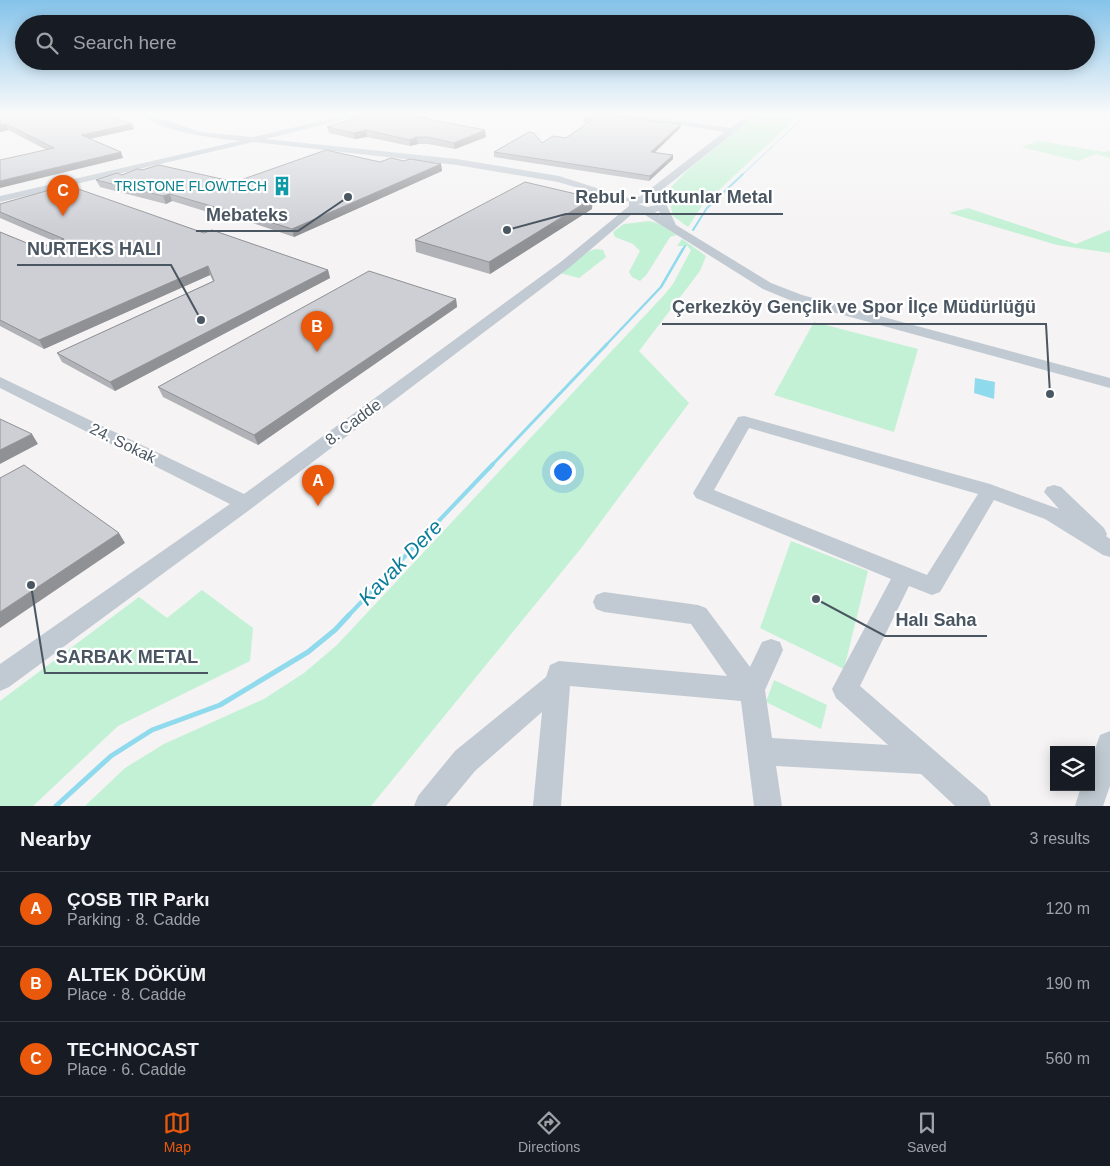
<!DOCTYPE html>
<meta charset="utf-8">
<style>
:root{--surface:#171b24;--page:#242831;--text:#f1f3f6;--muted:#9ea1a6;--line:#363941;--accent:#ea580c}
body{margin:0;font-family:Arial,sans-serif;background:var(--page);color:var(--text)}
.controls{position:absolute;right:15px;bottom:15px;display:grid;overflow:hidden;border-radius:0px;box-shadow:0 2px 12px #0003}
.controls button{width:45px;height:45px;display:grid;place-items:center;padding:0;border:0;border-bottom:1px solid var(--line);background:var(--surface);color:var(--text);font:25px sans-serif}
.you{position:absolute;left:562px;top:471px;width:18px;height:18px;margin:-12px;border:4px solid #fff;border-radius:50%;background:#1a73e8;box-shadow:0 0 0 8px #1a73e833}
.badge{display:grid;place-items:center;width:32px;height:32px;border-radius:50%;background:var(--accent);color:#fff;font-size:16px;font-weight:700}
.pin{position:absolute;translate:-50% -41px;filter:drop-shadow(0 1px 2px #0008)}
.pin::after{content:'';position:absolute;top:26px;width:18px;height:15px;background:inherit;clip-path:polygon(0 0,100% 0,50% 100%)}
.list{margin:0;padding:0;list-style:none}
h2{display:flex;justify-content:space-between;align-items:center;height:65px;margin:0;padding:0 20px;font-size:21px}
h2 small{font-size:16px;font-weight:400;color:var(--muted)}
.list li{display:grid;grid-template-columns:32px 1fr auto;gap:15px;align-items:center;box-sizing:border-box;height:75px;padding:0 20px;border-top:1px solid var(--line)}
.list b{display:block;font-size:19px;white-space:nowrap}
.list p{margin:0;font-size:16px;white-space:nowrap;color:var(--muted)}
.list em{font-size:16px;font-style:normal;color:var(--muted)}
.icon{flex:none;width:28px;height:28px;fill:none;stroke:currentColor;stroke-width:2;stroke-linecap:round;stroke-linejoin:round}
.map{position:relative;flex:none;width:1110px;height:806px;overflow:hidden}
.search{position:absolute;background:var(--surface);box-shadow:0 2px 12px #0003;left:15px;right:15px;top:15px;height:55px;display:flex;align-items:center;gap:12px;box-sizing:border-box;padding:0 18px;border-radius:28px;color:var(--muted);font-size:19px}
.sheet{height:290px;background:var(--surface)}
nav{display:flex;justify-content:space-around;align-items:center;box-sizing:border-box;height:70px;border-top:1px solid var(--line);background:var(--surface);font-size:14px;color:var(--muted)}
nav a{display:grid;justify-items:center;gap:2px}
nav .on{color:var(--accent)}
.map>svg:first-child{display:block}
.green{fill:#c3f1d5}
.water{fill:#90daee}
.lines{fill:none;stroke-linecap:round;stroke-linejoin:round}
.stream-far5{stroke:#90daee;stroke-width:1}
.stream-far4{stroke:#90daee;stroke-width:2}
.stream-far3{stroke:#90daee;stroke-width:2.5}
.stream-far2{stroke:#90daee;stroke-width:3}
.stream-far1{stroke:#90daee;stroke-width:4}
.stream{stroke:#90daee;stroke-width:5}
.minor{fill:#c1cad2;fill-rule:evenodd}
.wall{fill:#b0b2b7}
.shaded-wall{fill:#909195}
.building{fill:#cdcfd5;stroke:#909195}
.labels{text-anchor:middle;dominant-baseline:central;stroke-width:4.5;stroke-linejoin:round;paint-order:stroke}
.far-culture-label{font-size:14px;fill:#0d838f;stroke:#fff;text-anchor:end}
.street-label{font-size:16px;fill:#4a5661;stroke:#fff}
.near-water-label{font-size:21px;font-style:italic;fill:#0c7c9b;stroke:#fff}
.leader{fill:none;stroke:#4a5661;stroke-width:2}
.callout-dot{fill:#4a5661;stroke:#fff;stroke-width:2}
.callout-label{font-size:18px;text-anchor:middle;font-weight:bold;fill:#4a5661;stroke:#fff;stroke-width:4.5;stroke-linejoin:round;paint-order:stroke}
</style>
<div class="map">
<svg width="1110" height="806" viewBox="0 0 1110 806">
<rect width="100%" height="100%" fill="#f5f3f3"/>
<g class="green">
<polygon points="755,115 799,115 702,206 688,227 673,216 667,191 687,171"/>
<polygon points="1039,141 1104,152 1110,150 1110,158 1096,154 1078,161 1021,147"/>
<polygon points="968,208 1076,244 1110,230 1110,253 1057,245 949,213"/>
<polygon points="650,221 660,224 677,235 670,237 647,274 640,281 632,277 629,272 640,251 633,244 615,237 613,232 624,224"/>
<polygon points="682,239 706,256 700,271 639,351 689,403 582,547 371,806 85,806 125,768 164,744 264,699 304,673 337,645 665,294 673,284 691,250 687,246 677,246"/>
<polygon points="596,249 603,250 606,257 579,278 560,273 589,251"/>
<polygon points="814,322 918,349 894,432 774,395"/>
<polygon points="791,541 868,571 844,669 760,628"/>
<polygon points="202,590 253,628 250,661 118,726 33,806 0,806 0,701 139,597 167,618"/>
<polygon points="774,680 827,705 821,729 766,702"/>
</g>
<polygon class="water" points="975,378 995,382 994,399 974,393"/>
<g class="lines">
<polyline class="stream-far5" points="742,175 806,115"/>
<g class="stream-far4">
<polyline points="693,230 707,208 743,174"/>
<polyline points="682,251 685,246"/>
</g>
<polyline class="stream-far3" points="606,345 661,287 683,249"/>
<polyline class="stream-far2" points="492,465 607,344"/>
<polyline class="stream-far1" points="348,616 493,464"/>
<polyline class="stream" points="56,806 111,756 152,730 220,705 308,652 335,630 349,615"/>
<g class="minor">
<path d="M141,115h10l49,17 53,5 95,-22h13l-95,24 191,20 102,17 72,23 10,-3 83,-64 -104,-17h19l91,13 18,-13h8l-103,82 12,5 11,23 95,58 31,12 308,83v10l-318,-87 -29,-12 -121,-76 -11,2 -61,52 -318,241 -243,179 -9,4v-27l230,-160 -230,-116v-11l244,117 318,-233 67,-55v-5h-6l-65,-19 -101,-17 -204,-23 -253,60v-6l239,-55c-31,-4 -72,-8 -98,-26zM648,202l8,3 -9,2 -9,-3zM659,211l2,5 -6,-4z"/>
<path d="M744,416l246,68 69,25 -15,-17 3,-5 7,-2 7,2 43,41 3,6 -1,2 4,3v18l-7,-2 -58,-36 -51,-19 -54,92 -8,3 -23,-9 -49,100 127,110 4,10h-36l-34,-32 -145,-8 6,40h-28l-13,-105 -171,-15 -9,120h-28l9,-94 -67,59 -29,35h-32l4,-10 37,-45 91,-74 4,-12 9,-4 168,15 -36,-52 -87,-12 -8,-3 -3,-7 3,-7 8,-3 94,13 8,3 44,59 12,-25 9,-3 9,3 3,8 -18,40 7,48 116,7 -52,-47 -4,-9 59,-110 -195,-81 -3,-5 45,-76zM749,428l229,66 -51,81 -213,-85z"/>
<polygon points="1110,731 1110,786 1103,806 1075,806 1081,787 1091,787 1091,760 1100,735"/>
</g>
</g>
<g class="wall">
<polygon points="0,115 132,124 134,129 90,139 121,152 123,158 47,150 8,130 0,132"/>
<polygon points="365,115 426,115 426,119 485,130 486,137 455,149 428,144 418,144 410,146 367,137 355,139 329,133 327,127"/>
<polygon points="587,115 617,115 616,116 681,124 680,128 655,152 673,159 649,181 494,157 494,152 542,143 566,138 588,123 584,122 584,118"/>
<polygon points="404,161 441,164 442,171 294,237 238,218 234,220 172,201 166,204 100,187 96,180 142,170 235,182 380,162"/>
<polygon points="0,204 204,233 328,270 330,278 115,391 62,362 57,353 213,281 210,275 44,349 0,326 0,232 39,248 56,242 0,218"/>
<polygon points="592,209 490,274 416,252 415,240"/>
<polygon points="456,299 457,307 258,445 163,397 158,387"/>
</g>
<g class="shaded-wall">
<polygon points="416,115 426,115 426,120 418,123"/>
<polygon points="6,124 8,130 0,132 0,125"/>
<polygon points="132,124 134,129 83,140 81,135"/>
<polygon points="681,124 680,128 651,156 651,152"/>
<polygon points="366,130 367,137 355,139 353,133"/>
<polygon points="485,130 486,137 455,149 454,143"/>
<polygon points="417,137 418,144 410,146 410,140"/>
<polygon points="121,152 123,158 0,188 0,181"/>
<polygon points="673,155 673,159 649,181 650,176"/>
<polygon points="441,164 442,171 294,237 292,229"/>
<polygon points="170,194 172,201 166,204 163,196"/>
<polygon points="593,198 592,209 490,274 489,262"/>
<polygon points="235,211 238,218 234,220 232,212"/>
<polygon points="208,266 210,275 44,349 39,340"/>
<polygon points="328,270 330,278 115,391 110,382"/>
<polygon points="456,299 457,307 258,445 254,435"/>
<polygon points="32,434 38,444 0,464 0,450"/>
<polygon points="119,533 125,543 0,628 0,612"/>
</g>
<g class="building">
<polygon points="0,115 110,115 132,124 81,135 121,152 0,181 0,160 54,148 6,124 0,125"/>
<polygon points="365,115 422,115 417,117 485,130 454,143 428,137 417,137 410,140 366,130 353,133 327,127"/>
<polygon points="587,115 614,115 613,116 681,124 651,152 673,155 650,176 494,152 529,132 534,133 542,143 553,136 566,138 593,119 584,118"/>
<polygon points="326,150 380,162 391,158 404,161 410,159 441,164 292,229 235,211 232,212 170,194 163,196 96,180 117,173 122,175 137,169 142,170 159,165 235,182"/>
<polygon points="525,182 593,198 489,262 415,240"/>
<polygon points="67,185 204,233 212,230 328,270 110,382 57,353 214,281 208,266 39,340 0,320 0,232 39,248 64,239 0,212 0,204"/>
<polygon points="369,271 456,299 254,435 158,387"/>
<polygon points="0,419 32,434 0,450"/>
<polygon points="24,465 119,533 0,612 0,478"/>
</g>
<linearGradient id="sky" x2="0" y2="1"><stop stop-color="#85c3ea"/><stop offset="0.5" stop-color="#fafafa"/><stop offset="1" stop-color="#fafafa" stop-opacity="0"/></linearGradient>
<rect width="1110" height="228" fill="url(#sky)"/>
<defs>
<symbol id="building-bare" viewBox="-9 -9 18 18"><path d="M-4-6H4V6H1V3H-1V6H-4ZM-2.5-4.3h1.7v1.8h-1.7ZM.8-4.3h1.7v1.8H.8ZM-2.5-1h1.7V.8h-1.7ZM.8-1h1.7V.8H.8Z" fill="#0f9aa8" stroke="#fff" stroke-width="2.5" paint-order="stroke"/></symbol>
</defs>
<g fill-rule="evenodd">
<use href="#building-bare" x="268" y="172" width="28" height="28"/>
</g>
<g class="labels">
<g class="far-culture-label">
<text x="267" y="186">TRISTONE FLOWTECH</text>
</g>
<g class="street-label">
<text transform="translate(353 422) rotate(-37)">8. Cadde</text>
<text transform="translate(123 443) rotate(26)">24. Sokak</text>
</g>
<g class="near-water-label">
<text transform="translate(400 562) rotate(-46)">Kavak Dere</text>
</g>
</g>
<path class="leader" d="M507 230L566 214H783M348 197L298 231H196M201 320L171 265H17M1050 394L1046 324H662M816 599L885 636H987M31 585L45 673H208"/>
<g class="callout-dot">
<circle cx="507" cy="230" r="5"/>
<circle cx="348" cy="197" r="5"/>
<circle cx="201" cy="320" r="5"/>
<circle cx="1050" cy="394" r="5"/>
<circle cx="816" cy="599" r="5"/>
<circle cx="31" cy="585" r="5"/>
</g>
<g class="callout-label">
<text x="674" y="203">Rebul - Tutkunlar Metal</text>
<text x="247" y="221">Mebateks</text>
<text x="94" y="255">NURTEKS HALI</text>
<text x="854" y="313">Çerkezköy Gençlik ve Spor İlçe Müdürlüğü</text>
<text x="936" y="626">Halı Saha</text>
<text x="127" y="663">SARBAK METAL</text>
</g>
</svg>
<div class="controls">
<button><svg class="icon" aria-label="layers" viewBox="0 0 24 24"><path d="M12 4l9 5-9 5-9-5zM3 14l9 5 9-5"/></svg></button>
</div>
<div class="you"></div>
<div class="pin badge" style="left:318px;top:506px">A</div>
<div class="pin badge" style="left:317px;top:352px">B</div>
<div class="pin badge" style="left:63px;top:216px">C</div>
<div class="search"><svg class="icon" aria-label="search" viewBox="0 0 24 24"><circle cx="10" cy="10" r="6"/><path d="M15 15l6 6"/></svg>Search here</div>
</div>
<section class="sheet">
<h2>Nearby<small>3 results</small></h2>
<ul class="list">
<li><span class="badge">A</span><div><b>ÇOSB TIR Parkı</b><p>Parking · 8. Cadde</p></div><em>120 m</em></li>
<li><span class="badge">B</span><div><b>ALTEK DÖKÜM</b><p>Place · 8. Cadde</p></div><em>190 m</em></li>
<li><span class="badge">C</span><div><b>TECHNOCAST</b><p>Place · 6. Cadde</p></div><em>560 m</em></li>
</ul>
</section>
<nav>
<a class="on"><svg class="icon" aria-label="map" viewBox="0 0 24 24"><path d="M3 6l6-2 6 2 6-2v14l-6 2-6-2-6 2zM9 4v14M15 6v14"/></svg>Map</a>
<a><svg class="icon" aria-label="directions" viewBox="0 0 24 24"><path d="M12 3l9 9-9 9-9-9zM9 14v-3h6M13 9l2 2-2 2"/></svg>Directions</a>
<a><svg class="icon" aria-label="saved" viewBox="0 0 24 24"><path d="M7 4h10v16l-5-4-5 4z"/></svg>Saved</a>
</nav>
